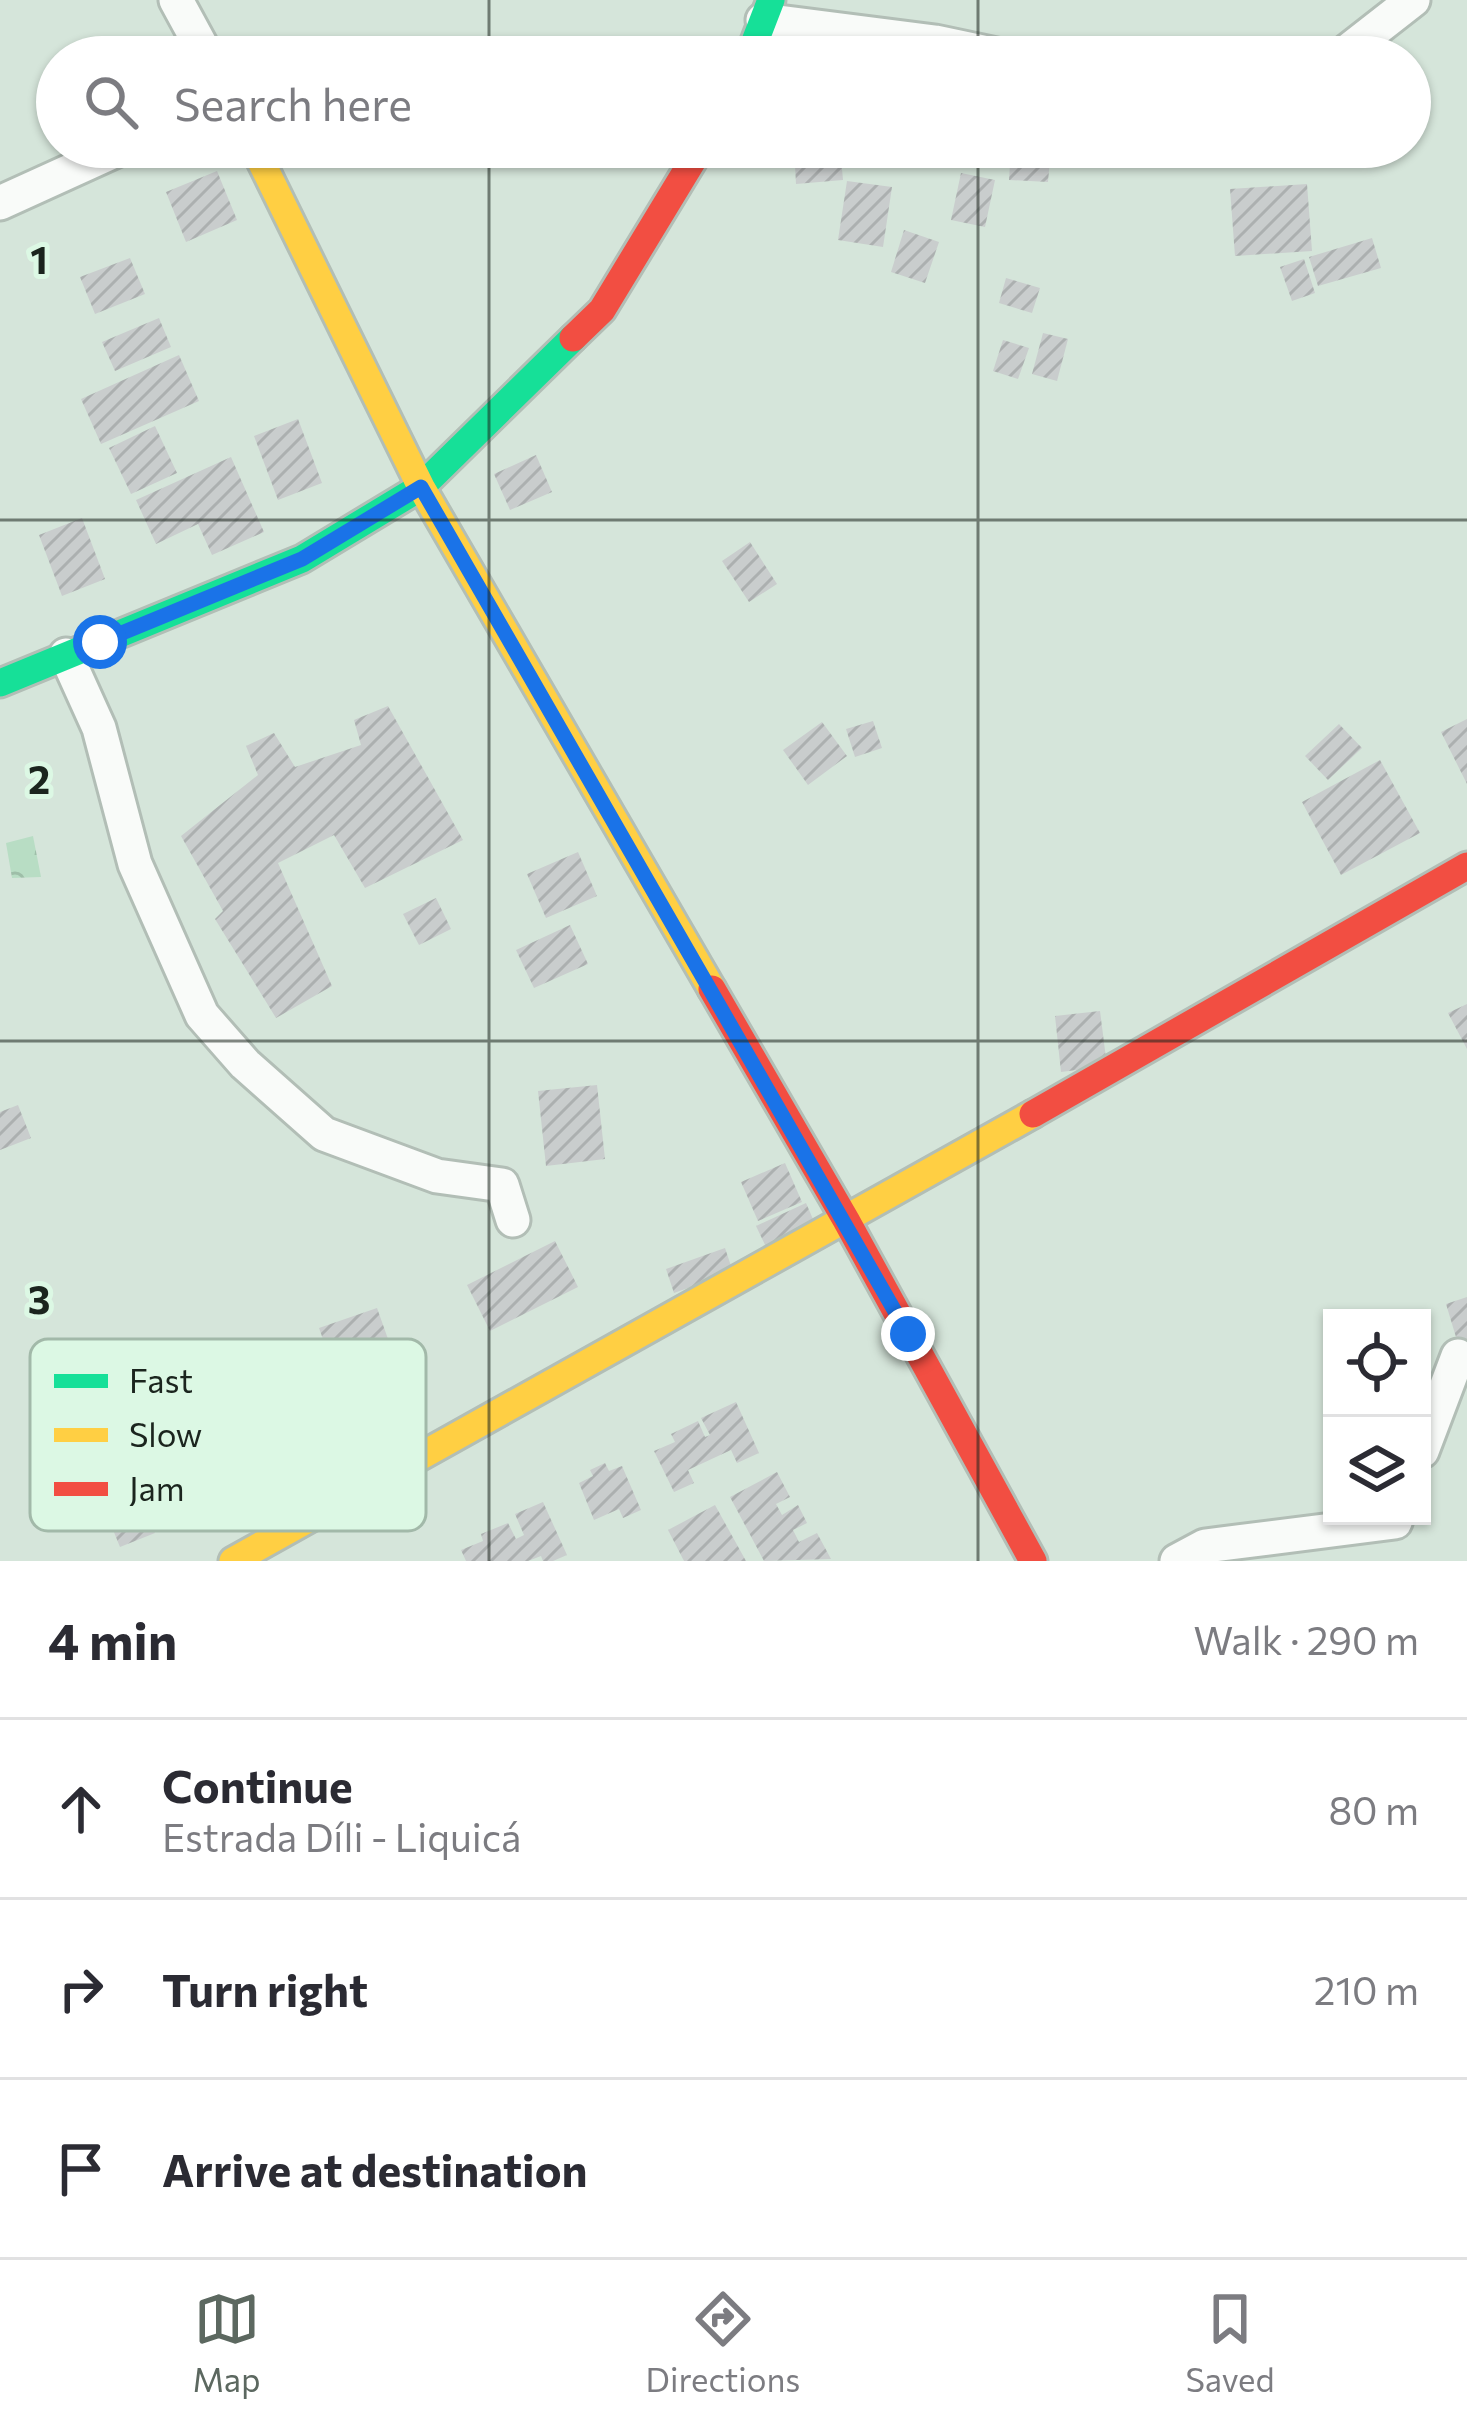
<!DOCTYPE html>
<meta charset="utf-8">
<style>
:root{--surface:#fff;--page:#f2f2f3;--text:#2b2b33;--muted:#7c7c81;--line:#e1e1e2;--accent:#5c6860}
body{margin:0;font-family:Commissioner,sans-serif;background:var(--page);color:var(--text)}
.controls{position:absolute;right:36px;bottom:36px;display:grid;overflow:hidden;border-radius:0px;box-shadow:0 3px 9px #0004}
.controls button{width:108px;height:108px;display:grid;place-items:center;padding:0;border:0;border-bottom:3px solid var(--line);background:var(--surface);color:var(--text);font:60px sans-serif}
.stop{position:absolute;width:36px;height:36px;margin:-27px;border:9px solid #1a73e8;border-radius:50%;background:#fff}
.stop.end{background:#1a73e8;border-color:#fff;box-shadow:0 3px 12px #0008}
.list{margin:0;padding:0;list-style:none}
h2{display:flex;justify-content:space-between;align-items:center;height:156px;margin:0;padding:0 48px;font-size:51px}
h2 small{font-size:39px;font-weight:400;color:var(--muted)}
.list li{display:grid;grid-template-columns:78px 1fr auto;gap:36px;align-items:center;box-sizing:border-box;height:180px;padding:0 48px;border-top:3px solid var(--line)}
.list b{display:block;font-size:45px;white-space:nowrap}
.list p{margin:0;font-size:39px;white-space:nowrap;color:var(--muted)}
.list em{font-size:39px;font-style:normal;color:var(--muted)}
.icon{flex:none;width:66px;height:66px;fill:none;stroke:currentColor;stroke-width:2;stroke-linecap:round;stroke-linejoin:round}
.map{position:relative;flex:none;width:1467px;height:1561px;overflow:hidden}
.search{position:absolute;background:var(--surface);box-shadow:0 3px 9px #0004;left:36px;right:36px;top:36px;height:132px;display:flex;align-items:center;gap:30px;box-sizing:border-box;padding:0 42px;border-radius:66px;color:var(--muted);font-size:45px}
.sheet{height:696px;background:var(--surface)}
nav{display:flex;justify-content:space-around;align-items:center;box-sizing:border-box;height:168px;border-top:3px solid var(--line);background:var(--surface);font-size:33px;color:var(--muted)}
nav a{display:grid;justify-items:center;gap:6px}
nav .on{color:var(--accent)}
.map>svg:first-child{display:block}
.park{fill:url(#park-crowns)}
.building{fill:url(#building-hatch)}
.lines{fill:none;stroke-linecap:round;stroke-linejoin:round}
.street-casing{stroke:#b2beb6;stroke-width:39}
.fast-casing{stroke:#b2beb6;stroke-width:33}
.slow-casing{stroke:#b2beb6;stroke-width:33}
.jam-casing{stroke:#b2beb6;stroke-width:33}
.street{stroke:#f9fbf9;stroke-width:33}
.fast{stroke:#16e098;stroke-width:27}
.slow{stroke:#ffcf43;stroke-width:27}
.jam{stroke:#f24e42;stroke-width:27}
.route{stroke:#1a73e8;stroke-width:15}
.grid{fill:none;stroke:#1b251e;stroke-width:3;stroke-opacity:0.55}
.key{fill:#dcf8e4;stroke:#a2b9a9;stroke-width:3}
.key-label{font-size:33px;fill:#1b251e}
.grid-label{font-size:39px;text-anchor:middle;font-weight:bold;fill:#1b251e;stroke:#dcf8e4;stroke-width:10;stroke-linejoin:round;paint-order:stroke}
</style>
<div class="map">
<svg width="1467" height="1561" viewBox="0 0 1467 1561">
<defs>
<pattern id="park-crowns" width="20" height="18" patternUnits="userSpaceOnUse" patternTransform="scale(3)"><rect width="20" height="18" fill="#b8ddc4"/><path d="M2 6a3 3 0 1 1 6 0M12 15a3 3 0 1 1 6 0" fill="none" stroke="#9ebea8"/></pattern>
<pattern id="building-hatch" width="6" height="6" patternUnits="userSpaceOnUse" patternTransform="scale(3)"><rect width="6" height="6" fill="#c9cdcd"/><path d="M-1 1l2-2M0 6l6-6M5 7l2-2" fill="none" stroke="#acb0b0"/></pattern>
</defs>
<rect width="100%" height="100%" fill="#d5e5da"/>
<polygon class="park" points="33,836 41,877 12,878 6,843"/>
<g class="building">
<polygon points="794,147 840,147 843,180 796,184"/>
<polygon points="1011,147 1051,147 1048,182 1009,180"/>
<polygon points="217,171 237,220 186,242 166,192"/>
<polygon points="961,173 995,180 985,227 951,220"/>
<polygon points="847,181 892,187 883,247 838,240"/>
<polygon points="1307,184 1312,251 1235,256 1230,189"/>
<polygon points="904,230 939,242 925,283 891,272"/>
<polygon points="1372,238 1381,268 1318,286 1309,257"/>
<polygon points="130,258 145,294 95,314 80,277"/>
<polygon points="1304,259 1315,293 1292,301 1280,267"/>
<polygon points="1006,278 1040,288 1032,313 999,303"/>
<polygon points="159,318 171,347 115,371 102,342"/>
<polygon points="1043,333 1068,339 1057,381 1032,374"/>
<polygon points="1003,340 1029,348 1018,379 993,371"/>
<polygon points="179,355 199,401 101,444 81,399"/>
<polygon points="298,419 322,483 278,500 254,436"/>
<polygon points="155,426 177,473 131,494 109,448"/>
<polygon points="536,455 552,492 510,510 494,474"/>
<polygon points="231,457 264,532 212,555 198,524 156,544 136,500"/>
<polygon points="82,518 105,579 62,596 39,535"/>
<polygon points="750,542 777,584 749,602 722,561"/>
<polygon points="388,706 463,840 365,888 334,835 278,863 332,986 276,1018 215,919 223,911 181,836 258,775 246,746 274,733 295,767 361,745 354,720"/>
<polygon points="1467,719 1467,784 1441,732"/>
<polygon points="873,721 882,748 855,757 846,729"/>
<polygon points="822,722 847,756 808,785 783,750"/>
<polygon points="1339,724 1362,748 1328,780 1305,756"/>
<polygon points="1380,760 1420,833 1341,875 1302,802"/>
<polygon points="578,852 597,896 546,918 527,874"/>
<polygon points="436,898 451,929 419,945 403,914"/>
<polygon points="570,925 588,964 534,988 516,950"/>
<polygon points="1467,1004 1467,1049 1448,1013"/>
<polygon points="1100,1011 1107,1066 1061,1072 1055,1016"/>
<polygon points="597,1085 605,1159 546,1166 538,1091"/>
<polygon points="18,1105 31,1138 0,1150 0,1112"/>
<polygon points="785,1163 802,1202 758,1221 741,1182"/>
<polygon points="806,1203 816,1226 767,1249 756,1226"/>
<polygon points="555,1241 578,1287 490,1331 467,1285"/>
<polygon points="725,1248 733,1272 674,1293 666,1269"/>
<polygon points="1467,1297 1467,1345 1459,1347 1446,1304"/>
<polygon points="377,1308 404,1384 346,1404 319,1328"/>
<polygon points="736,1402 759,1453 737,1463 731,1450 688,1470 694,1483 674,1492 654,1451 675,1442 671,1434 698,1421 705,1437 710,1435 701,1418"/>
<polygon points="605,1463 609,1471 622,1466 641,1510 623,1518 619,1509 594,1520 579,1483 593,1476 590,1470"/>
<polygon points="777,1472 790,1497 776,1504 782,1515 798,1505 807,1523 793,1530 799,1542 817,1533 831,1559 764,1561 730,1497"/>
<polygon points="131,1475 155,1533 120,1547 96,1488"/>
<polygon points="543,1502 567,1555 553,1561 543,1561 541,1556 528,1561 466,1561 461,1550 483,1541 481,1534 508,1523 516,1539 524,1535 515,1514"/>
<polygon points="715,1505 746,1561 684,1561 668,1530"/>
</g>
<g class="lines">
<defs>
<g id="street">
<polyline points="176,0 207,57"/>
<polyline points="763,20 935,42 1006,57"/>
<polyline points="1340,57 1413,0"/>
<polyline points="0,203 123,147"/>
<polyline points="66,655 99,728 135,864 202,1015 245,1064 324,1134 437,1176 502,1185 513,1220"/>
<polyline points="1422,1451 1458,1356"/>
<polyline points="1177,1561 1205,1546 1395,1522 1397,1516"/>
</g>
<g id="fast">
<polyline points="749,57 771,0"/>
<polyline points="0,683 302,559 421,487 573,338"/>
</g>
<g id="slow">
<polyline points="254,147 421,487 712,989"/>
<polyline points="233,1561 1033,1114"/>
</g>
<g id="jam">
<polyline points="573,338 602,310 701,147"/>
<polyline points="712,989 846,1220 1033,1561"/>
<polyline points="1033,1114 1467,866"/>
</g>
</defs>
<use href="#street" class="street-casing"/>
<use href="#fast" class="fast-casing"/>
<use href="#slow" class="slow-casing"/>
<use href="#jam" class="jam-casing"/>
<use href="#street" class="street"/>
<use href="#fast" class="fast"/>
<use href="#slow" class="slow"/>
<use href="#jam" class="jam"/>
</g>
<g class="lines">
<polyline class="route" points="100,642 302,559 421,487 908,1334"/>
</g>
<path class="grid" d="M489,0v57M978,0v57M489,147v1414M978,147v1414M0,520h1467M0,1041h1467"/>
<rect x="30" y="1339" width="396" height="192" rx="18" class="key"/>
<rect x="54" y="1374" width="54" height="14" fill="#16e098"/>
<rect x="54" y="1428" width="54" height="14" fill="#ffcf43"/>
<rect x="54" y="1482" width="54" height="14" fill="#f24e42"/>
<g class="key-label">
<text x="129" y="1393">Fast</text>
<text x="129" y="1447">Slow</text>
<text x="129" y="1501">Jam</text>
</g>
<g class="grid-label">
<text x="39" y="274">1</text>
<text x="39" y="794">2</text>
<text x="39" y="1314">3</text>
</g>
</svg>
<div class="controls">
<button><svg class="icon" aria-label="locate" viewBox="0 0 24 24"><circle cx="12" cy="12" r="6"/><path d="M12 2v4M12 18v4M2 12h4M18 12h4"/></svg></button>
<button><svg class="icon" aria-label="layers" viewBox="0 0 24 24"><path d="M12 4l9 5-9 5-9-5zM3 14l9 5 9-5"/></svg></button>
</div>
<div class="stop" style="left:100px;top:642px"></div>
<div class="stop end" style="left:908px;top:1334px"></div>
<div class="search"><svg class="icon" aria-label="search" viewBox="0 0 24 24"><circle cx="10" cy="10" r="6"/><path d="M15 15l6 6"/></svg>Search here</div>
</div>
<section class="sheet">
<h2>4 min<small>Walk · 290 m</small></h2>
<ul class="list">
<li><svg class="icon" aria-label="ahead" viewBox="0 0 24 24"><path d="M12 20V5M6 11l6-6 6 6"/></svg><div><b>Continue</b><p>Estrada Díli - Liquicá</p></div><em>80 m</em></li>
<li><svg class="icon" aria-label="right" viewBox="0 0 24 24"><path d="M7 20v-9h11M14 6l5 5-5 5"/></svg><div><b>Turn right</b></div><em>210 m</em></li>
<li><svg class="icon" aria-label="arrive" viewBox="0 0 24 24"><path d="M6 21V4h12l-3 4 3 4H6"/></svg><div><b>Arrive at destination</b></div></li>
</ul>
</section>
<nav>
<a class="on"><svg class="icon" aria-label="map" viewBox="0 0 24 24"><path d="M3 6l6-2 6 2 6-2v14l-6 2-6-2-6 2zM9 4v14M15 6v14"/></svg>Map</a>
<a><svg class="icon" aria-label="directions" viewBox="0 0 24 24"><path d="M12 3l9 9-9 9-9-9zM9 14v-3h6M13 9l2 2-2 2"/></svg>Directions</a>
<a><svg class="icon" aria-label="saved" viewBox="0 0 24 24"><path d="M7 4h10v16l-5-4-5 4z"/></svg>Saved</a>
</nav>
